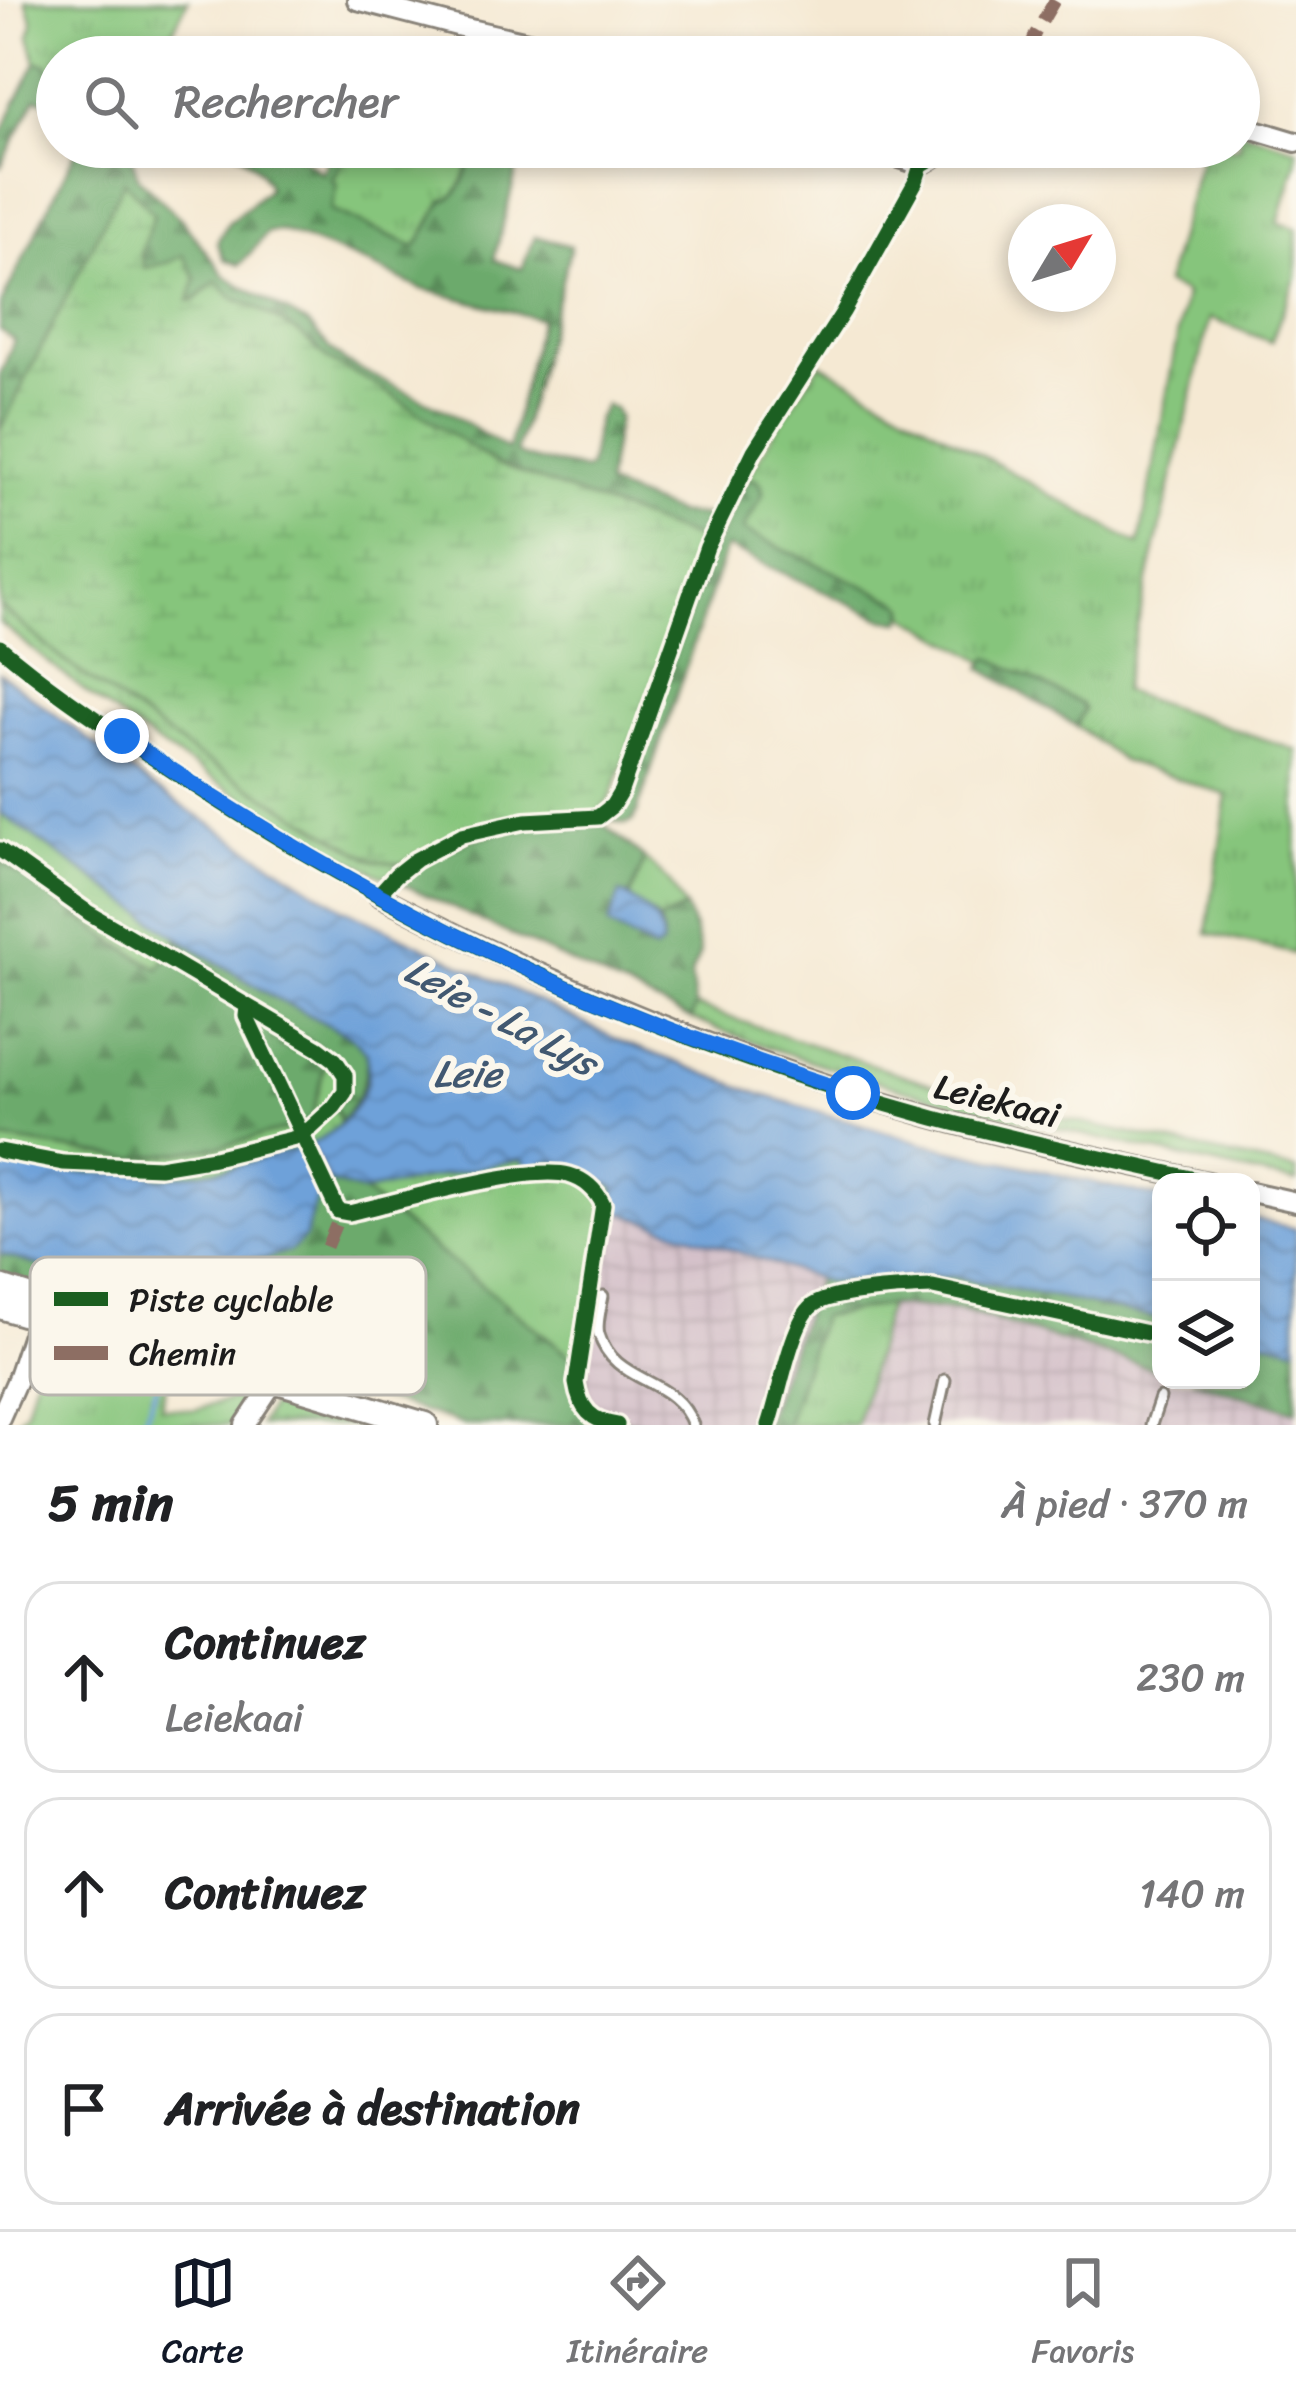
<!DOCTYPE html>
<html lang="fr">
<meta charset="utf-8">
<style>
:root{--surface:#fff;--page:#f2f2f2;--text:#202124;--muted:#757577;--line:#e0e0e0;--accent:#111827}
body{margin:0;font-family:Sriracha,sans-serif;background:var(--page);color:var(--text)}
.controls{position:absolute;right:36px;bottom:36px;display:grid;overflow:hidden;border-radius:24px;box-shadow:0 6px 18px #0003}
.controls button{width:108px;height:108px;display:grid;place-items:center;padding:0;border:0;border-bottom:3px solid var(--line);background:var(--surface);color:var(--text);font:60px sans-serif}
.compass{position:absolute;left:1008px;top:204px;width:108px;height:108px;border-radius:50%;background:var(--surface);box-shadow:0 6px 18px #0003;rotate:52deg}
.stop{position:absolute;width:36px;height:36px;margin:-27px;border:9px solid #1a73e8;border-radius:50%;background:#fff}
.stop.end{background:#1a73e8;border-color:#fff;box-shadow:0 3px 12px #0008}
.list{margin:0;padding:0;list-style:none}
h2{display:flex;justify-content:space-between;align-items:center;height:156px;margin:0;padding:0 48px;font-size:51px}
h2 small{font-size:39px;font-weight:400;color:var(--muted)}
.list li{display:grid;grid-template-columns:78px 1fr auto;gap:36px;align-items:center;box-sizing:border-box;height:192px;margin:0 24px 24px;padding:0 24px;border:3px solid var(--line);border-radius:36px}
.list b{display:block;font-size:45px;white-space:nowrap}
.list p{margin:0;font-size:39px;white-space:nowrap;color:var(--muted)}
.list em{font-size:39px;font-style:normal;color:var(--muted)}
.icon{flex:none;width:66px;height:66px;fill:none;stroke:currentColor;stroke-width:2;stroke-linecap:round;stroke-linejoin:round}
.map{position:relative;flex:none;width:1296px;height:1425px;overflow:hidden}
.search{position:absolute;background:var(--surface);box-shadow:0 6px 18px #0003;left:36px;right:36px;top:36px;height:132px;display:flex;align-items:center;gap:30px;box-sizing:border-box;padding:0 42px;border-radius:66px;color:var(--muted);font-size:45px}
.sheet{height:804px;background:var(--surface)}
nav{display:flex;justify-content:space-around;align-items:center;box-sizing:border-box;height:168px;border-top:3px solid var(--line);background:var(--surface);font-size:33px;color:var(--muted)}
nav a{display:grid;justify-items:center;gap:6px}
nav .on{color:var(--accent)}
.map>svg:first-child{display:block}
.industrial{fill:url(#industrial-grid)}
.grass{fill:url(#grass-tufts);stroke:#51704c;stroke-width:3}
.forest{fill:url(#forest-firs);stroke:#446344;stroke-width:3}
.wetland{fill:url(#wetland-marsh);stroke:#51704c;stroke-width:3}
.water{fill:url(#water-waves);stroke:#455e7a;stroke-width:3}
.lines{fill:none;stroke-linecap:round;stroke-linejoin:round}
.stream{stroke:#6ea1d9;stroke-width:4.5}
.lane-casing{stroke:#888278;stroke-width:15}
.street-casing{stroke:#888278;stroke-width:24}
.secondary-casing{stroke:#888278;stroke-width:30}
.lane{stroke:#fff;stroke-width:9}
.street{stroke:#fff;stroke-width:18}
.secondary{stroke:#fff;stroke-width:24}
.quiet{stroke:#8d6e63;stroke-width:12;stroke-dasharray:24 12;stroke-linecap:butt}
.cycleway-casing{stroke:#fbf7ec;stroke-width:22}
.cycleway{stroke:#1b5e20;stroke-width:15}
.route{stroke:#1a73e8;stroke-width:15}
.labels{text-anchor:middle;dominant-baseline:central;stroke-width:12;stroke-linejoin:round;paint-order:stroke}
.street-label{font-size:36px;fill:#1c1c1c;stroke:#fbf7ec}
.water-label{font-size:39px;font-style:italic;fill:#415871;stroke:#fbf7ec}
.key{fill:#fbf7ec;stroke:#b8b5ae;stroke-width:3}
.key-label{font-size:33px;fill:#1c1c1c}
</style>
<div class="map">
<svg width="1296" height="1425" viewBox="0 0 1296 1425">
<defs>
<pattern id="industrial-grid" width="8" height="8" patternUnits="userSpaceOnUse" patternTransform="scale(3)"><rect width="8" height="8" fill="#d2bdc7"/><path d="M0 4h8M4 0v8" fill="none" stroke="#b4a2aa"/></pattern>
<pattern id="grass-tufts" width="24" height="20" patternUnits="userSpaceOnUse" patternTransform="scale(3)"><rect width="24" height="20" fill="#86c57c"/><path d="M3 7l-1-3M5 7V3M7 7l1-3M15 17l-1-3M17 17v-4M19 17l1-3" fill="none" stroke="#73a96b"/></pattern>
<pattern id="forest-firs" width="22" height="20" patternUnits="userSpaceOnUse" patternTransform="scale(3)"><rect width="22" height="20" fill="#6caa6c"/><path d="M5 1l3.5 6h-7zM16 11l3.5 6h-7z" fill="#588a58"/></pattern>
<pattern id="wetland-marsh" width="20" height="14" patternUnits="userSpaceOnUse" patternTransform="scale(3)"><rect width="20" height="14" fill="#86c57c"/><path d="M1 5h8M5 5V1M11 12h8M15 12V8" fill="none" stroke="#73a96b"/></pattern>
<pattern id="water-waves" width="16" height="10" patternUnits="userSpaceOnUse" patternTransform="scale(3)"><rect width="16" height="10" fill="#6ea1d9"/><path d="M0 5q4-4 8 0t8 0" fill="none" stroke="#5a82af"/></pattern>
</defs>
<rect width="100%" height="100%" fill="#fbf7ec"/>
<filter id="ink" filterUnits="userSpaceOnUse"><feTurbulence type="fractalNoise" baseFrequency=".00833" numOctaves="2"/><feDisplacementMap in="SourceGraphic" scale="24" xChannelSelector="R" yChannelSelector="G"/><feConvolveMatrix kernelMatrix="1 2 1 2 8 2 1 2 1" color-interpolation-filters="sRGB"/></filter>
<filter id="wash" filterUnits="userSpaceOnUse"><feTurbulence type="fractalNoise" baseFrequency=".004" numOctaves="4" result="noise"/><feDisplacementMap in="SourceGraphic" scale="48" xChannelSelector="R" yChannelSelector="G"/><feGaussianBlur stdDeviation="2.7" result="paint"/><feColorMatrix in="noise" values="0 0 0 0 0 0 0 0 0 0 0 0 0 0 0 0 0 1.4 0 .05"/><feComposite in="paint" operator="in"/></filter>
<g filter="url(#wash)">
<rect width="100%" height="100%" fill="#f5e9d3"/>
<g class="industrial">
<polygon points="612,1209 817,1279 763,1425 656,1425 597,1415 584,1397 585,1367"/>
<polygon points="888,1305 961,1310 1161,1371 1161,1380 1192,1380 1296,1411 1296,1425 856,1425"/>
</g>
<g class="grass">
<polygon points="26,0 188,0 160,57 57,57 57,77 52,75 46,64 36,62 29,36 33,23"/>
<polygon points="1239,130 1296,148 1296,162 1279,223 1296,228 1296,276 1271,342 1210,318 1122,691 1296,750 1296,954 1207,933 1227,795 1122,761 1076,726 1084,709 989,657 986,662 906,616 906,608 901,603 742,530 763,493 761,484 756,479 746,481 774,432 820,363 1139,545 1185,294 1165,284 1203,147 1239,147"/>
<path d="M349,147h90l32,10c-6,17 -9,41 -29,44l-26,46 -86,-37 6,-26 -4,-3z"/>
<path d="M0,606l66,56 130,93 177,105 28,4 -10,11 -9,1c-78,-41 -155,-86 -229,-135 -53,-36 -103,-77 -153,-118z"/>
<polygon points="0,813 179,938 159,969 119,945 0,860"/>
<polygon points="643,857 670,883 685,908 659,921 629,897 642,867"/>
<path d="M695,1006l284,94 317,70v13c-204,-46 -410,-88 -605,-164z"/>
<path d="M279,1025c32,18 87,38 55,82l7,14 -13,16 -37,15 -62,16 -68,10 -12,-5h-72l-77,-15v-19l133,20 85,-12 70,-18 24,-10 -33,-74z"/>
<polygon points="521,1159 551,1160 615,1187 585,1367 363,1192"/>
<polygon points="888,1305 856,1425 786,1425 820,1317"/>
<polygon points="80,1338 171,1366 161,1407 194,1410 259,1391 236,1425 12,1425 26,1410 44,1344"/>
<polygon points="278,1395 371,1425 259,1425"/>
</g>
<g class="forest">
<polygon points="36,62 46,64 52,75 57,77 57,104 36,98 0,168 0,135"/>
<path d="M78,147h50l11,31 43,42 43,56 84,49 22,25 16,13 100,48 61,39 32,-131 -118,-30 -61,-28 -79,-30 -14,1c-10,10 -18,25 -29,33l-15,-6 -7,-17 11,-19 41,-35c-6,-19 -22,-29 -38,-41h57l34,26 12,-26h15l-17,33 5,4 -6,26 85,37 27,-46c21,-4 25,-35 32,-54h39l5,14 -25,99 28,9 13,-33 36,10 -55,207c24,12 44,9 68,17l5,-3 8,-48 8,-14 9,3 4,9 -12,68 69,28 37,4 3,6 -10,19 -209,-78 -121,-80 -45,-23 -32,-28 -47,-28 -19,-7 -15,-17 -22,19 -7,1 -18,-39 -25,7 -21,-87 -124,249v-55l14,-36 -14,-10v-24z"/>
<path d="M751,478l10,6 2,10 -20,36 158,73 5,5 -4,13 -16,-1 -160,-73 -90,268 -4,7 -7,2 -15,-4c52,-111 77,-232 136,-339z"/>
<polygon points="989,657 1081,704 1084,709 1076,726 981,668"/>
<path d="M536,824h67l40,33 -1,10 -13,30 -8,-4 40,52 2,-8 -4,-16 26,-13 9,21 6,24 -9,21 4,32 -4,13 -293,-137c35,-37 90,-49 138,-58z"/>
<path d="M0,860l119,85 40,24 20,-31 93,58 80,41 15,16c0,29 -7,46 -26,68l-7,-14c32,-44 -22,-63 -54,-82l-1,20 47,14 -14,60 -24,10 -70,18 -85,12 -133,-20z"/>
<path d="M329,1182l34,10 222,175 -1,30 13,18 59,10h-191l-294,-92 -9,-42 -40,-1 -19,20 -103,-29v-27l57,17 38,5 123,-18 48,1 39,-22c5,-20 8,-41 24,-55z"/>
<polygon points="950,1276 1161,1319 1161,1371 961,1310 888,1305 821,1317 786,1425 763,1425 817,1279 827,1282"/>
<polygon points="1251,1337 1296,1347 1296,1411 1192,1380 1251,1380"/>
</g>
<polygon class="wetland" points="124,181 154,214 140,254 145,268 170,262 183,255 196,278 189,301 195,300 217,281 232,298 251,305 299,333 330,361 375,384 496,464 705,542 610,799 597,814 525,817 469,827 401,864 374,860 196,755 66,662 0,606 0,431"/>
<g class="water">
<path d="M0,673l145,109 198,126 280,134 137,52 163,49 238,55v121l-210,-43 -124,6 -215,-73 3,-22 -64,-27 -21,9 -9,-10 -158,33 -34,-10 -19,-38c24,-9 47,-34 56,-60 3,-9 1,-21 1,-31l-15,-16 -80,-41 -93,-58 -179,-125z"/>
<path d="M620,893c22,11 44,26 42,52l-8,6 -46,-26z"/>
<polygon points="302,1147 322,1188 314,1205 305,1237 290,1251 266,1259 218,1258 95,1276 57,1271 0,1254 0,1158 77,1173 149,1173 161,1178 229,1168"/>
<polygon points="1251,1218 1296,1229 1296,1347 1251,1337"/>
</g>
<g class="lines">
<g class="stream">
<polyline points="161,1261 181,1277 194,1307 185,1325"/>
<polyline points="142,1425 163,1370"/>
</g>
</g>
</g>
<g filter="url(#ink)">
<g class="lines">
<defs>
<g id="lane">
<polyline points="0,647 183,779 258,827 376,894"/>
<path d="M603,1296c-2,11 -7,28 -4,38 15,51 76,41 94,91"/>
<polyline points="935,1425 945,1380"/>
<polyline points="1151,1425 1160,1398"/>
</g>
<g id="street">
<polyline points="357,0 461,27 594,57"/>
<polyline points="1022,57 1035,54 1048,57"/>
<polyline points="1239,125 1296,142"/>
<polyline points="867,147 921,165 933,158 942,147"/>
<path d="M378,895c177,93 361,167 553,222 91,25 185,44 277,65"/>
<polyline points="1251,1192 1296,1202"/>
<polyline points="0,1418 16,1382 42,1305"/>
<polyline points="245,1425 275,1380"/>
</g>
<g id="secondary">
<polyline points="0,1288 145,1334"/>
<polyline points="0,1306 108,1339 231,1367 425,1425"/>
</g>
</defs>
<use href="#lane" class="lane-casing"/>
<use href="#street" class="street-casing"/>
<use href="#secondary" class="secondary-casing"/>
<use href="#lane" class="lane"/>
<use href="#street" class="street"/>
<use href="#secondary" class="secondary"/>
<g class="quiet">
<polyline points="1028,54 1035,34 1055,0"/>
<path d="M199,1354c13,-22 38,-54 63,-64 14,-6 35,-5 50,-8l29,-70"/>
</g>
<defs>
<g id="cycleway">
<path d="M0,647c46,39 97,73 147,107 240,164 507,287 787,364 91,24 183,43 274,64"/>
<polyline points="0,850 89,913 319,1048 335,1060 345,1075 345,1092 334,1107 311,1128 295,1138 214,1158 159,1167 63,1163 0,1151"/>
<polyline points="378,895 396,875 415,860 462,835 525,821 598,817 612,806 621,791 707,547 754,451 843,312 916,181 921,165 933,158 942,147"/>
<path d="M247,1007l-1,9 92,195 11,2c47,-11 179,-49 220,-38 17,5 27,15 34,29l-27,179c4,26 15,38 41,42"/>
<path d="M769,1425c10,-28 22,-100 42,-118 17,-16 97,-19 122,-20l228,49"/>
</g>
</defs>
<use href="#cycleway" class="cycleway-casing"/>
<use href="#cycleway" class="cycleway"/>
</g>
</g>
<g class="lines" filter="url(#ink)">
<path class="route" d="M122,736c149,103 305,192 472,263 85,36 171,65 259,94"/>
</g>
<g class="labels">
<g class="street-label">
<text transform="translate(997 1101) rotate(14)">Leiekaai</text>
</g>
<g class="water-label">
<text transform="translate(501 1016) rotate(28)">Leie - La Lys</text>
<text x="467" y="1073">Leie</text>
</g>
</g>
<rect x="30" y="1257" width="396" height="138" rx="18" class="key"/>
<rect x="54" y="1292" width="54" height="14" fill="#1b5e20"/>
<rect x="54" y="1346" width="54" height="14" fill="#8d6e63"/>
<g class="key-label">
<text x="129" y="1311">Piste cyclable</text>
<text x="129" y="1365">Chemin</text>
</g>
</svg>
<div class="controls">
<button><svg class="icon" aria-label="locate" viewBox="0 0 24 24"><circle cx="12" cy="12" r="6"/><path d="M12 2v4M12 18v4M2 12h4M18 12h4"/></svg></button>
<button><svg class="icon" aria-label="layers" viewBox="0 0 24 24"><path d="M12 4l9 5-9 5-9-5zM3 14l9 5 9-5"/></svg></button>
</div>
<svg class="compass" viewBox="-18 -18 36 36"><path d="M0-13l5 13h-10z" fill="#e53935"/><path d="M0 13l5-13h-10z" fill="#757577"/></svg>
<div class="stop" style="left:853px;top:1093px"></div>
<div class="stop end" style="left:122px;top:736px"></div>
<div class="search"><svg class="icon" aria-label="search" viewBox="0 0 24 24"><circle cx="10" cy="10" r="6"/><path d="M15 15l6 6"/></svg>Rechercher</div>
</div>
<section class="sheet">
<h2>5 min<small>À pied · 370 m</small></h2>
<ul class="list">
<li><svg class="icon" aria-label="ahead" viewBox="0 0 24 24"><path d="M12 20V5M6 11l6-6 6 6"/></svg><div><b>Continuez</b><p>Leiekaai</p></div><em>230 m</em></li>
<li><svg class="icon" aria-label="ahead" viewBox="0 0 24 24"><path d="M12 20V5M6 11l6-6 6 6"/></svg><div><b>Continuez</b></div><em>140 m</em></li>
<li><svg class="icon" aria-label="arrive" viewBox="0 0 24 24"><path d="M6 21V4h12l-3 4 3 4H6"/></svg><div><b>Arrivée à destination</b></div></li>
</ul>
</section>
<nav>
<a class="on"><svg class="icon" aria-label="map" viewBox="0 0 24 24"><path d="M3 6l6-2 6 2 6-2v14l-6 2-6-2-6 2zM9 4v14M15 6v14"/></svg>Carte</a>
<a><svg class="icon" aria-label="directions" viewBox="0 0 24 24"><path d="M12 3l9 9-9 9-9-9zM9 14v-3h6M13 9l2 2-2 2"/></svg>Itinéraire</a>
<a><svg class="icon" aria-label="saved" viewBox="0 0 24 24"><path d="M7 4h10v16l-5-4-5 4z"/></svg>Favoris</a>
</nav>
